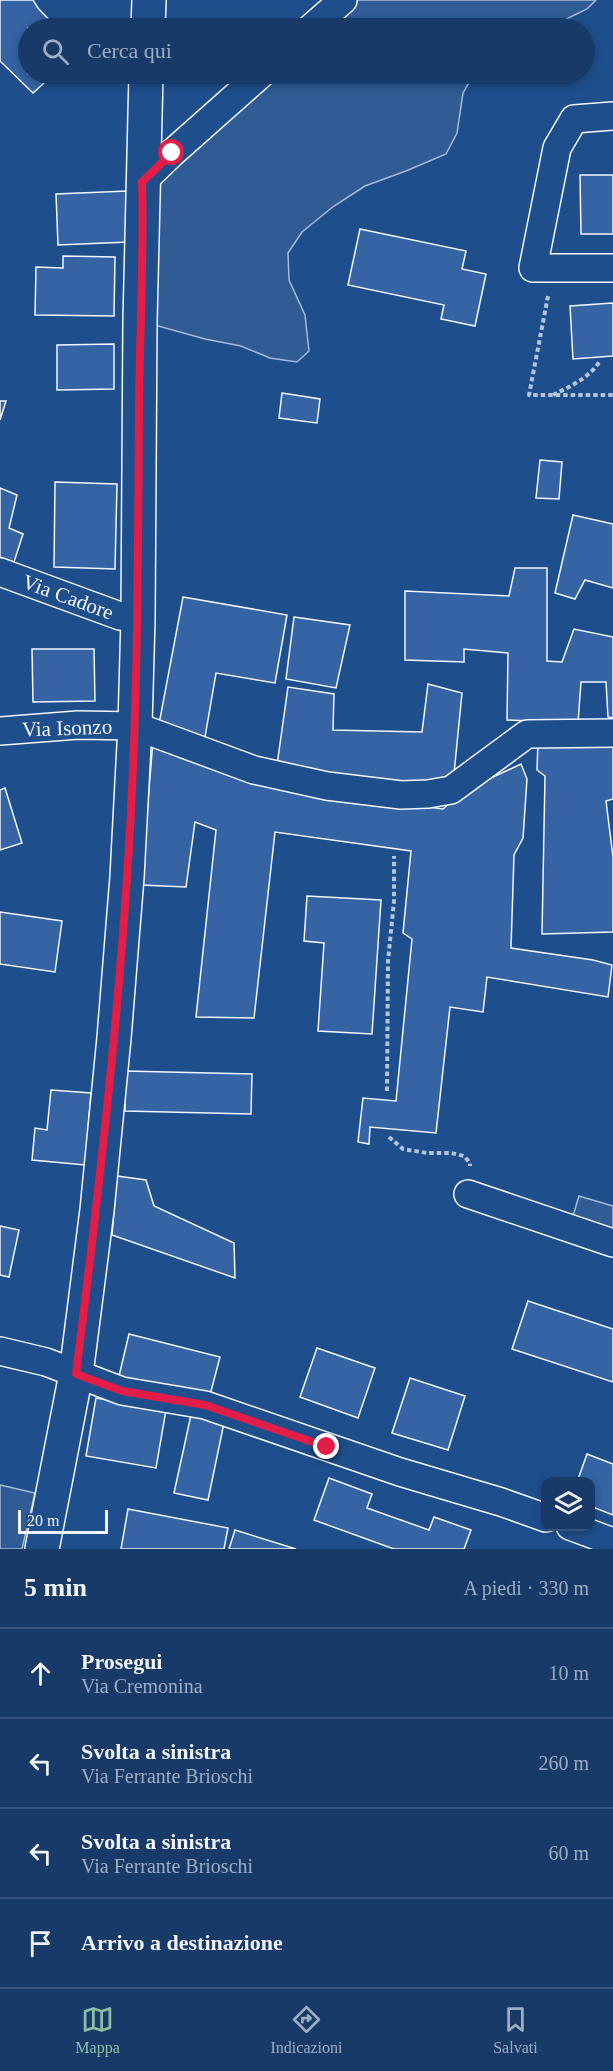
<!DOCTYPE html>
<html lang="it">
<meta charset="utf-8">
<style>
:root{--surface:#173a69;--page:#20416f;--text:#f1f3f6;--muted:#9eadc0;--line:#36547d;--accent:#8abfa5}
body{margin:0;font-family:Georgia,serif;background:var(--page);color:var(--text)}
.controls{position:absolute;right:18px;bottom:18px;display:grid;overflow:hidden;border-radius:12px;box-shadow:0 3px 9px #0003}
.controls button{width:54px;height:54px;display:grid;place-items:center;padding:0;border:0;border-bottom:2px solid var(--line);background:var(--surface);color:var(--text);font:30px sans-serif}
.scale{position:absolute;left:18px;bottom:15px;width:90px;box-sizing:border-box;padding-left:6px;border:3px solid #f2f6ff;border-top:0;font-size:16px;line-height:21px;white-space:nowrap;color:#f2f6ff;-webkit-text-stroke:4px #1f4e8c;paint-order:stroke}
.stop{position:absolute;width:18px;height:18px;margin:-14px;border:4px solid #e11d48;border-radius:50%;background:#fff}
.stop.end{background:#e11d48;border-color:#fff;box-shadow:0 2px 6px #0008}
.list{margin:0;padding:0;list-style:none}
h2{display:flex;justify-content:space-between;align-items:center;height:78px;margin:0;padding:0 24px;font-size:26px}
h2 small{font-size:20px;font-weight:400;color:var(--muted)}
.list li{display:grid;grid-template-columns:39px 1fr auto;gap:18px;align-items:center;box-sizing:border-box;height:90px;padding:0 24px;border-top:2px solid var(--line)}
.list b{display:block;font-size:22px;white-space:nowrap}
.list p{margin:0;font-size:20px;white-space:nowrap;color:var(--muted)}
.list em{font-size:20px;font-style:normal;color:var(--muted)}
.icon{flex:none;width:33px;height:33px;fill:none;stroke:currentColor;stroke-width:2;stroke-linecap:round;stroke-linejoin:round}
.map{position:relative;flex:none;width:613px;height:1549px;overflow:hidden}
.search{position:absolute;background:var(--surface);box-shadow:0 3px 9px #0003;left:18px;right:18px;top:18px;height:66px;display:flex;align-items:center;gap:15px;box-sizing:border-box;padding:0 21px;border-radius:33px;color:var(--muted);font-size:22px}
.sheet{height:438px;background:var(--surface)}
nav{display:flex;justify-content:space-around;align-items:center;box-sizing:border-box;height:84px;border-top:2px solid var(--line);background:var(--surface);font-size:16px;color:var(--muted)}
nav a{display:grid;justify-items:center;gap:3px}
nav .on{color:var(--accent)}
.map>svg:first-child{display:block}
.built{fill:#305b95;stroke:#a8bbd7;stroke-width:1.5}
.building{fill:#3563a3;stroke:#f2f6ff;stroke-width:1.5}
.lines{fill:none;stroke-linecap:round;stroke-linejoin:round}
.minor-casing{stroke:#f2f6ff;stroke-width:30}
.tertiary-casing{stroke:#f2f6ff;stroke-width:36}
.path{stroke:#b3c4dc;stroke-width:4;stroke-dasharray:4.5 3;stroke-linecap:butt}
.minor{stroke:#1f4e8c;stroke-width:27}
.tertiary{stroke:#1f4e8c;stroke-width:33}
.route{stroke:#e11d48;stroke-width:8}
.labels{text-anchor:middle;dominant-baseline:central;stroke-width:4.5;stroke-linejoin:round;paint-order:stroke}
.street-label{font-size:21px;fill:#f2f6ff;stroke:#1f4e8c}
</style>
<div class="map">
<svg width="613" height="1549" viewBox="0 0 613 1549">
<rect width="100%" height="100%" fill="#1f4e8c"/>
<g class="built">
<polygon points="343,0 596,0 587,9 548,28 311,28"/>
<polygon points="261,74 474,74 463,93 457,133 446,154 406,171 365,186 334,206 302,232 288,253 289,280 305,315 309,351 297,362 270,358 241,346 205,339 140,321 142,182"/>
<polygon points="579,1196 613,1206 613,1231 572,1219"/>
<polygon points="0,1485 35,1493 22,1549 0,1549"/>
</g>
<g class="building">
<polygon points="0,0 33,0 38,8 57,28 28,28 28,74 54,74 33,93 0,61"/>
<polygon points="580,175 613,175 613,234 581,234"/>
<polygon points="127,191 129,242 58,245 56,194"/>
<polygon points="360,229 466,251 462,269 486,274 475,326 441,319 444,305 348,285"/>
<polygon points="63,256 115,257 114,316 35,315 36,267 63,268"/>
<polygon points="613,303 613,356 573,359 570,306"/>
<polygon points="114,344 114,389 57,390 57,345"/>
<polygon points="282,393 320,399 317,423 279,418"/>
<polygon points="0,401 6,401 0,420"/>
<polygon points="540,460 562,462 559,499 536,498"/>
<polygon points="55,482 117,484 115,569 54,567"/>
<polygon points="0,488 17,495 9,528 23,534 14,562 0,557"/>
<polygon points="573,515 613,524 613,588 585,580 575,599 555,593"/>
<polygon points="515,568 547,568 547,661 562,662 574,629 613,637 613,718 608,717 606,682 581,682 578,723 507,720 508,653 464,649 464,662 405,660 405,591 509,596"/>
<polygon points="183,597 287,615 275,683 216,673 204,743 159,724"/>
<polygon points="294,617 350,625 336,688 286,679"/>
<polygon points="32,649 94,649 95,701 33,702"/>
<polygon points="428,684 462,693 454,774 433,785 341,781 277,765 288,687 334,694 333,730 422,732"/>
<polygon points="153,741 360,798 443,809 463,791 521,764 527,779 523,838 514,855 511,948 593,960 612,965 608,997 487,977 483,1012 450,1007 436,1133 370,1127 369,1144 358,1142 363,1098 396,1101 412,939 403,933 411,851 275,832 254,1018 196,1017 216,830 195,822 186,887 141,885"/>
<polygon points="538,742 613,743 613,799 606,801 613,857 613,932 542,934 545,776 537,770"/>
<polygon points="5,788 22,843 0,850 0,790"/>
<polygon points="307,896 381,900 372,1034 318,1031 324,943 304,941"/>
<polygon points="0,912 62,921 55,972 0,964"/>
<polygon points="125,1071 252,1074 251,1114 125,1111"/>
<polygon points="51,1090 91,1093 85,1165 32,1160 35,1128 47,1130"/>
<polygon points="117,1176 146,1180 154,1206 234,1243 235,1278 112,1235"/>
<polygon points="0,1226 19,1230 9,1277 0,1275"/>
<polygon points="528,1301 613,1329 613,1382 512,1349"/>
<polygon points="129,1334 220,1357 209,1399 119,1376"/>
<polygon points="317,1348 375,1368 358,1418 300,1397"/>
<polygon points="410,1378 465,1396 448,1450 392,1433"/>
<polygon points="96,1398 166,1410 156,1468 86,1456"/>
<polygon points="191,1415 224,1423 208,1500 174,1493"/>
<polygon points="587,1454 613,1464 613,1515 590,1506 590,1482 577,1482"/>
<polygon points="329,1478 372,1494 367,1508 429,1530 434,1517 471,1530 464,1549 394,1549 314,1520"/>
<polygon points="128,1509 228,1528 224,1549 121,1549"/>
<polygon points="235,1530 296,1549 229,1549"/>
</g>
<g class="lines">
<defs>
<g id="minor">
<polyline points="311,28 343,0"/>
<polyline points="613,116 574,119 557,148 533,268 613,268"/>
<polyline points="142,182 172,153 261,74"/>
<polyline points="0,572 120,616 138,618"/>
<polyline points="0,731 78,725 135,726 254,770 327,786 401,795 428,794 451,790 527,734 613,733"/>
<polyline points="468,1194 613,1243"/>
<polyline points="0,1351 46,1362 122,1391 205,1405 400,1472 501,1502 546,1518"/>
<polyline points="570,1526 613,1542"/>
</g>
<g id="tertiary">
<polyline points="148,28 149,0"/>
<polyline points="42,1549 76,1374 97,1210 114,1038 127,877 135,726 138,618 140,321 146,74"/>
</g>
</defs>
<use href="#minor" class="minor-casing"/>
<use href="#tertiary" class="tertiary-casing"/>
<g class="path">
<polyline points="548,296 529,395 613,395"/>
<path d="M553,395c18,-9 36,-17 47,-34"/>
<polyline points="387,1091 388,961 394,901 394,856"/>
<polyline points="389,1137 403,1149 427,1153 451,1153 464,1156 470,1163 470,1166"/>
</g>
<use href="#minor" class="minor"/>
<use href="#tertiary" class="tertiary"/>
</g>
<g class="lines">
<path class="route" d="M172,153l-30,29c2,73 -2,148 -3,222 -1,158 -1,316 -12,474 -11,166 -30,331 -51,496l46,17 83,14 122,42"/>
</g>
<g class="labels">
<g class="street-label">
<text transform="translate(68 597) rotate(20)">Via Cadore</text>
<text transform="translate(67 728) rotate(-2)">Via Isonzo</text>
</g>
</g>
</svg>
<div class="controls">
<button><svg class="icon" aria-label="layers" viewBox="0 0 24 24"><path d="M12 4l9 5-9 5-9-5zM3 14l9 5 9-5"/></svg></button>
</div>
<div class="scale">20 m</div>
<div class="stop" style="left:172px;top:153px"></div>
<div class="stop end" style="left:327px;top:1447px"></div>
<div class="search"><svg class="icon" aria-label="search" viewBox="0 0 24 24"><circle cx="10" cy="10" r="6"/><path d="M15 15l6 6"/></svg>Cerca qui</div>
</div>
<section class="sheet">
<h2>5 min<small>A piedi · 330 m</small></h2>
<ul class="list">
<li><svg class="icon" aria-label="ahead" viewBox="0 0 24 24"><path d="M12 20V5M6 11l6-6 6 6"/></svg><div><b>Prosegui</b><p>Via Cremonina</p></div><em>10 m</em></li>
<li><svg class="icon" aria-label="left" viewBox="0 0 24 24"><path d="M17 20v-9H6M10 6l-5 5 5 5"/></svg><div><b>Svolta a sinistra</b><p>Via Ferrante Brioschi</p></div><em>260 m</em></li>
<li><svg class="icon" aria-label="left" viewBox="0 0 24 24"><path d="M17 20v-9H6M10 6l-5 5 5 5"/></svg><div><b>Svolta a sinistra</b><p>Via Ferrante Brioschi</p></div><em>60 m</em></li>
<li><svg class="icon" aria-label="arrive" viewBox="0 0 24 24"><path d="M6 21V4h12l-3 4 3 4H6"/></svg><div><b>Arrivo a destinazione</b></div></li>
</ul>
</section>
<nav>
<a class="on"><svg class="icon" aria-label="map" viewBox="0 0 24 24"><path d="M3 6l6-2 6 2 6-2v14l-6 2-6-2-6 2zM9 4v14M15 6v14"/></svg>Mappa</a>
<a><svg class="icon" aria-label="directions" viewBox="0 0 24 24"><path d="M12 3l9 9-9 9-9-9zM9 14v-3h6M13 9l2 2-2 2"/></svg>Indicazioni</a>
<a><svg class="icon" aria-label="saved" viewBox="0 0 24 24"><path d="M7 4h10v16l-5-4-5 4z"/></svg>Salvati</a>
</nav>
